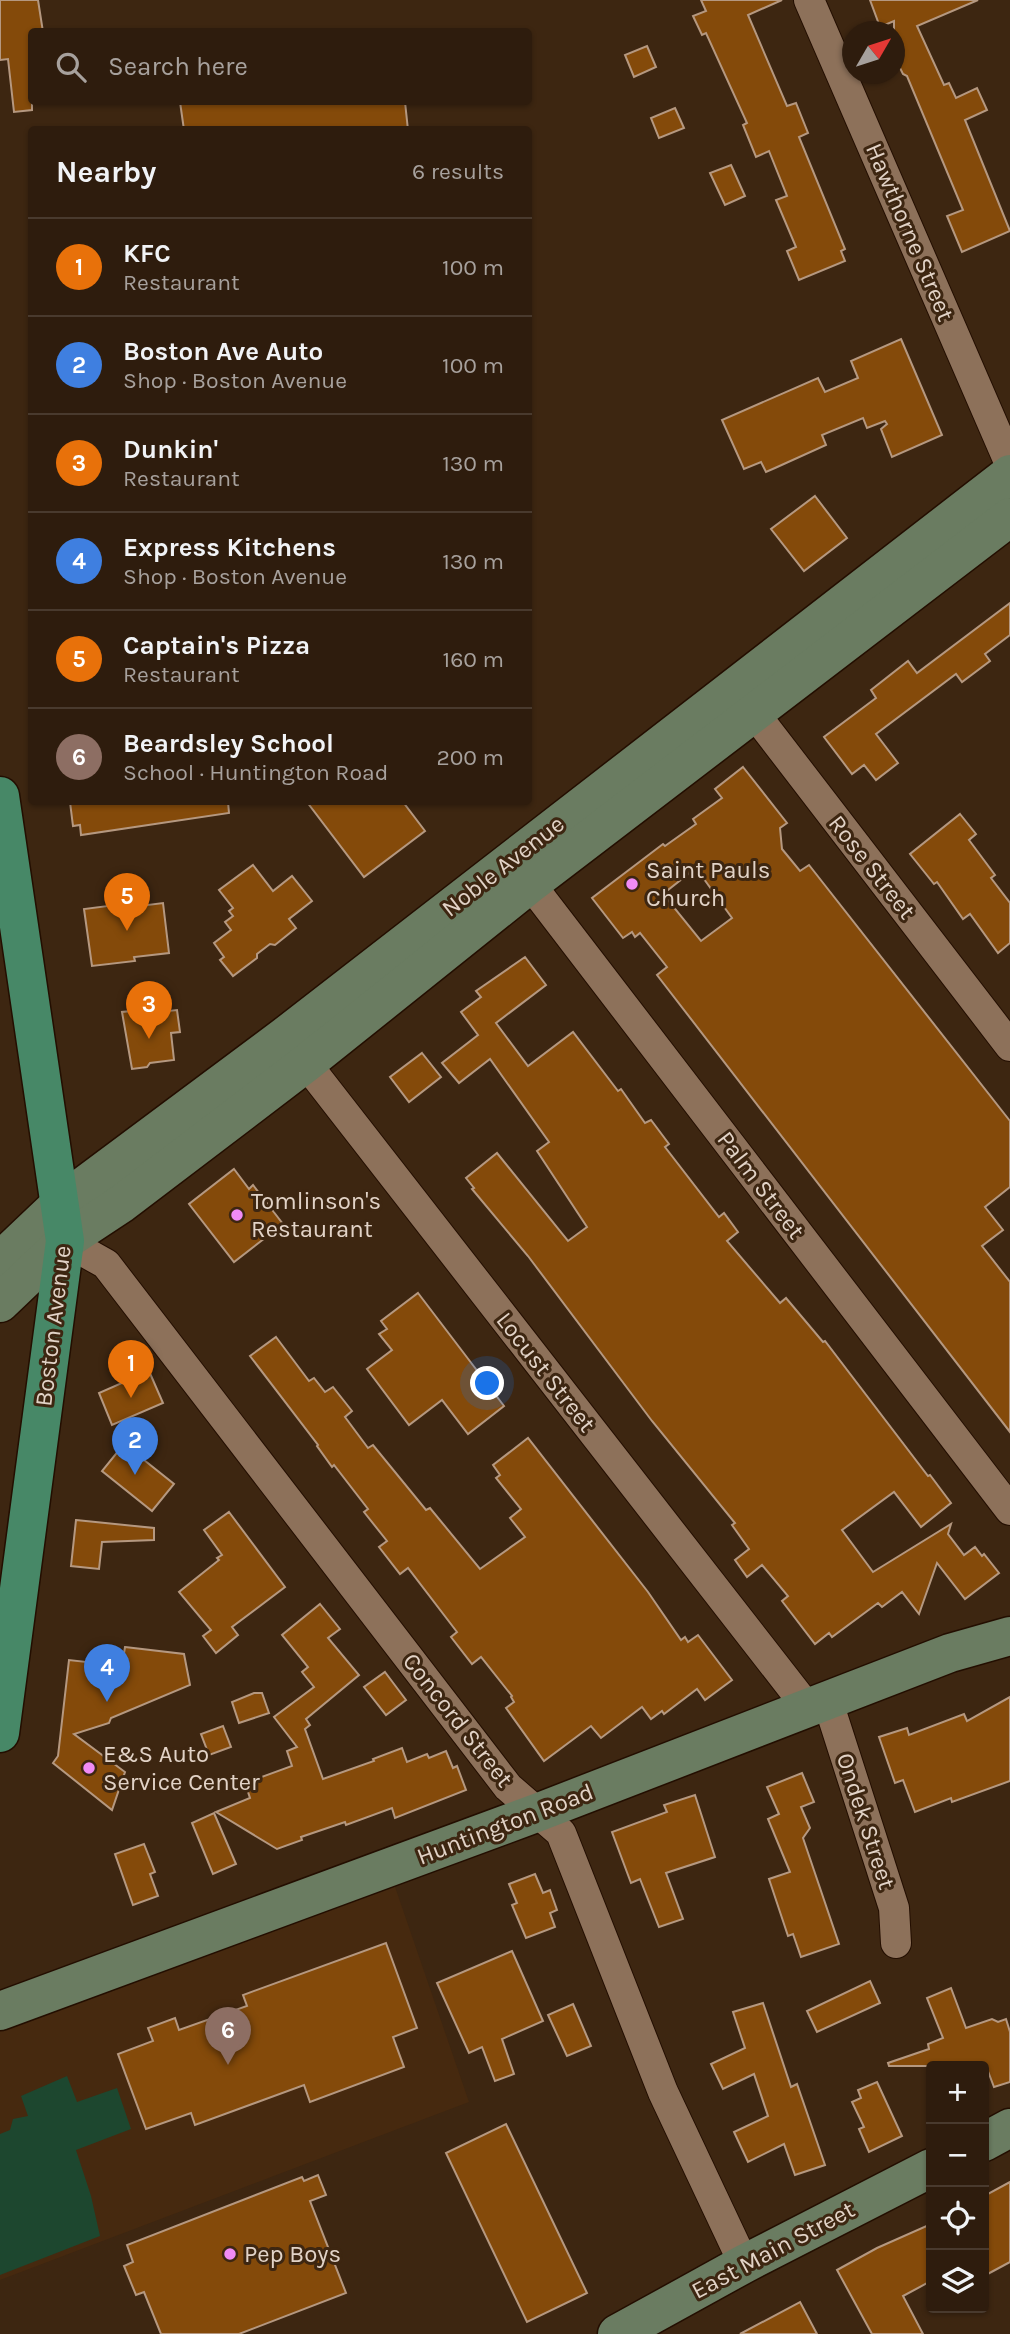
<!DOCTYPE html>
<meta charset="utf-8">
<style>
:root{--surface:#2e1c0d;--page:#362516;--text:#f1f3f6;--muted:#a7a19d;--line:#493a2e;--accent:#ea580c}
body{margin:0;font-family:Karla,sans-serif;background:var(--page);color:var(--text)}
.controls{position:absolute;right:21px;bottom:21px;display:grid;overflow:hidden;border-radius:7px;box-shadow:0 2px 5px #0004}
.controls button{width:63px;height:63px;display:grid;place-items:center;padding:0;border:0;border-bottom:2px solid var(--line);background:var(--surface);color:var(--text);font:35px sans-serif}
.compass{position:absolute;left:842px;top:21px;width:63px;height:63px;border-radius:50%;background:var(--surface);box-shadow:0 2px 5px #0004;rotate:51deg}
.you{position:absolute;left:488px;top:1384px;width:24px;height:24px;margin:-18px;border:5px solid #fff;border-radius:50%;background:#1a73e8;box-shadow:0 0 0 10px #1a73e833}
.badge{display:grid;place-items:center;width:46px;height:46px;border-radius:50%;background:var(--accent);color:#fff;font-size:23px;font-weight:700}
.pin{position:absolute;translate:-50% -58px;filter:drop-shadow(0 2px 4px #0008)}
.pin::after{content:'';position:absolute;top:37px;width:24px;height:21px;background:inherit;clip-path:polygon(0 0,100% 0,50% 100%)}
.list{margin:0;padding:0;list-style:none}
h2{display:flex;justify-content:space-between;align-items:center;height:91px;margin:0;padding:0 28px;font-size:30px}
h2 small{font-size:23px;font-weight:400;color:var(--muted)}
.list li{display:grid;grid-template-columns:46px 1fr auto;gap:21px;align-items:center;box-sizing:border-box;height:98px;padding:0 28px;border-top:2px solid var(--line)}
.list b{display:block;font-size:26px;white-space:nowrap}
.list p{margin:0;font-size:23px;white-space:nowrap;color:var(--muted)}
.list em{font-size:23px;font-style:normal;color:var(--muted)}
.icon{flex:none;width:38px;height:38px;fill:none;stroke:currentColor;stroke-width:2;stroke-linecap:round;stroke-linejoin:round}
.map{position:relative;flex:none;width:1010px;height:2334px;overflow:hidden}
.search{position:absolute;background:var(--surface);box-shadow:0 2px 5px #0004;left:28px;top:28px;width:504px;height:77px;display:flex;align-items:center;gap:18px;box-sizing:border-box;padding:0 24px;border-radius:7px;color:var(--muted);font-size:26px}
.panel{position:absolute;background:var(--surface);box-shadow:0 2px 5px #0004;left:28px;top:126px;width:504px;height:679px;border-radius:7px}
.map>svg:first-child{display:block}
.built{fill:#46290f}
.green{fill:#1d472f}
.building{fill:#844a0a;stroke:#b59880;stroke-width:2;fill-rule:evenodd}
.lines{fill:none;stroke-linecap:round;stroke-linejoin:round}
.minor-casing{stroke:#230e00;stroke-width:32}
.secondary-casing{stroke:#230e00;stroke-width:41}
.primary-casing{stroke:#230e00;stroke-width:41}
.minor{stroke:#8d715a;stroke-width:30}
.secondary{stroke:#6a7c61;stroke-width:38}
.primary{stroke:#478867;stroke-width:38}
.poi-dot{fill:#f08bf5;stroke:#3d2611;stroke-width:2.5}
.labels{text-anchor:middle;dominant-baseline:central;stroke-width:6;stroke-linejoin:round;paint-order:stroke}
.street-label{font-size:24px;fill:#e2d3c7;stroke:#3d2611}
.poi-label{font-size:24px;fill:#e2d3c7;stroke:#3d2611;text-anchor:start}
</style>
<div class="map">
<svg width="1010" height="2334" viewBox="0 0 1010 2334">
<rect width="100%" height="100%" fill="#3d2611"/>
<polygon class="built" points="393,1881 469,2102 0,2280 0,2028"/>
<polygon class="green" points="67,2076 77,2102 117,2088 131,2129 76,2150 91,2196 100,2236 0,2275 0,2134 10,2130 13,2119 28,2116 21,2096"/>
<g class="building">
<polygon points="0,0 38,0 43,32 32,32 32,110 14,112 8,59 0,60"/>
<polygon points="701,0 782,0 748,15 787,106 796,103 808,133 799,137 845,249 841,251 845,261 799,280 787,251 796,247 776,200 787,196 769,151 756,157 743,125 747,123 706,33 702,35 693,16 706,11"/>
<polygon points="870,0 978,0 917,26 944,85 949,83 956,98 977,88 987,110 965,120 1010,231 962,252 947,216 963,210 907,76 903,74 894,56 894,21 880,27"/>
<polygon points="647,46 656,67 634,77 625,55"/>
<polygon points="180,102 405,102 408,130 184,130"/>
<polygon points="675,108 684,128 659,138 651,118"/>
<polygon points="731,165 745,196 725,205 710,173"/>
<polygon points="901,339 942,435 892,457 881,429 887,424 885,421 867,428 863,418 822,435 826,445 775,468 766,472 761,462 744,469 722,420 818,378 825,392 858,378 851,361"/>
<polygon points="815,496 847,538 804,571 771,529"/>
<polygon points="1010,603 1010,635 985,654 990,661 962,682 956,674 876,734 898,763 876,780 864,765 852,774 824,737 876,698 871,690 908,661 917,673"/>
<path d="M743,767l44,56 -7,5 2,21 18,22 9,-6 201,256v66l-25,20 18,23 -21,16 28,36v150l-353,-457 10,-8 -27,-34 -5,4 -3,-5 -9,6 -31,-40 71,-54 2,2 31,-22 -3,-5 29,-21 -7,-9zM696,868l36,50 -31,23 -38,-47z"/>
<polygon points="70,802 228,802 229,813 81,835 80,825 73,826"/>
<polygon points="307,802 403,802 425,831 364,877"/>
<polygon points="960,814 976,834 969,840 995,875 991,878 1010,903 1010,943 998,953 970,914 963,919 937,882 934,884 910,854"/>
<polygon points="253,865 273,891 292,876 312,901 289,919 296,928 275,945 270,944 257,954 257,958 233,976 220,960 224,957 214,943 231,930 225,922 233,916 229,911 233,908 219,890"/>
<polygon points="131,903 132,907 163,903 169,953 134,957 135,961 92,966 84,909"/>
<polygon points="525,957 546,985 496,1023 528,1066 573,1032 618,1091 621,1089 645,1123 651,1120 669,1144 665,1147 719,1217 724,1213 738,1232 727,1241 780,1303 786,1298 823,1342 825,1341 928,1476 930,1475 951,1503 921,1527 894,1492 842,1530 873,1572 951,1524 948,1534 964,1555 975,1547 982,1556 984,1554 999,1573 965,1599 937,1563 919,1614 902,1592 882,1607 878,1603 832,1637 829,1633 815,1644 782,1601 788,1596 762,1565 747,1577 735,1560 749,1549 732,1525 735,1523 652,1421 528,1256 472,1189 474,1188 466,1178 497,1153 568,1241 587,1227 537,1151 549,1142 490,1059 459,1083 442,1063 478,1035 461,1012 481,997 476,991"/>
<polygon points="150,1009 150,1013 177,1010 180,1032 171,1033 174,1060 150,1063 147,1067 132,1069 122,1012"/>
<polygon points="422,1053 441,1077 409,1102 390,1077"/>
<polygon points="234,1169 249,1189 253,1185 283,1224 234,1262 189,1204"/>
<polygon points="418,1293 504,1406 468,1434 442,1400 409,1425 367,1369 392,1350 379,1334 387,1329 381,1321"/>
<polygon points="276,1337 309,1381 314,1378 325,1392 333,1387 352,1411 345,1417 368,1448 373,1445 426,1510 430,1508 480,1569 525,1537 510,1518 521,1509 496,1478 500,1475 493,1465 528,1438 648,1592 681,1640 685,1637 688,1642 698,1635 732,1680 705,1700 697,1689 664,1714 662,1711 651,1719 642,1707 601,1738 591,1726 544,1761 506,1708 514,1702 511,1697 512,1696 481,1657 472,1664 451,1637 457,1632 408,1568 400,1574 379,1547 387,1541 364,1512 368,1509 334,1465 332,1467 317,1446 318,1445 250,1356"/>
<polygon points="149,1371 163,1403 112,1425 99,1393"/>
<polygon points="124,1444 174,1484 152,1511 102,1471"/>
<polygon points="229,1512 285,1587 232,1627 238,1635 216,1653 203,1636 211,1630 179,1592 219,1560 217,1558 222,1555 204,1530"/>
<polygon points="76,1520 154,1528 154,1540 102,1542 99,1569 71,1566"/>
<polygon points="320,1604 340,1629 328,1638 359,1675 306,1719 310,1725 305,1729 323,1779 374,1761 373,1759 402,1748 407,1762 427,1754 429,1758 446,1751 453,1768 457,1766 466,1790 395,1818 392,1808 346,1825 345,1822 301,1837 302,1840 277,1849 216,1812 250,1798 245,1783 292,1766 287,1751 297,1747 274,1717 314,1687 302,1672 308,1667 282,1635"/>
<polygon points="125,1647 184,1654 190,1685 111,1718 109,1723 74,1734 125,1772 112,1810 53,1763 58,1756 69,1660 122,1666"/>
<polygon points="385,1672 406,1700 386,1715 364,1687"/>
<polygon points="254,1693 262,1693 269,1713 239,1723 232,1702"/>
<polygon points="1010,1697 1010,1781 952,1802 951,1798 915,1812 903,1780 895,1783 879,1737 907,1728 909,1735 964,1714 967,1721"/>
<polygon points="223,1726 231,1747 209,1755 201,1734"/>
<polygon points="802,1773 814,1802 801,1807 810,1828 803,1838 839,1944 801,1957 793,1934 788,1936 769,1879 790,1872 768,1819 779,1814 767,1787"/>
<polygon points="695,1795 715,1857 666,1873 683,1919 659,1927 640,1879 631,1883 612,1832 667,1812 664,1805"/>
<polygon points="214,1813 236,1864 213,1874 192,1823"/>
<polygon points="144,1844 155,1872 150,1874 158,1896 133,1905 115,1854"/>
<polygon points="535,1874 543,1893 550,1890 557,1910 550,1913 555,1927 526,1938 512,1905 517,1903 509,1884"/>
<polygon points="386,1943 417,2028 393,2037 404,2067 310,2102 304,2085 195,2125 191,2113 146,2129 118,2054 153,2041 148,2028 175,2018 179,2030 247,2006 243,1995"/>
<polygon points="512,1951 543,2021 502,2039 514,2074 495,2081 482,2047 469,2053 437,1983"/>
<polygon points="870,1981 880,2003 817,2032 807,2011"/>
<polygon points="951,1988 966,2028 992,2019 998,2022 1006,2019 1010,2032 1010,2082 994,2087 986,2066 889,2066 888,2063 929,2049 928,2044 943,2038 927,1998"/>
<polygon points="763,2003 791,2087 797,2084 825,2165 795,2175 784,2144 748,2162 734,2132 768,2116 754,2074 723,2089 711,2064 745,2048 733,2012"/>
<polygon points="573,2004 591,2046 567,2056 548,2015"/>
<polygon points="877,2082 902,2136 869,2152 859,2129 864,2127 852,2102 861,2098 858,2090"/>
<polygon points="506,2124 587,2293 527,2322 446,2153"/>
<polygon points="318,2175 326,2195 310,2201 346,2293 239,2334 161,2334 144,2292 136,2295 124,2266 133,2262 127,2245 302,2177 304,2181"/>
<polygon points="1010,2182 1010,2262 984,2276 984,2196"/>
<polygon points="931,2224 931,2281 903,2296 923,2334 872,2334 837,2270 877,2248"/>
<polygon points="800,2302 817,2334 740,2334"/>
</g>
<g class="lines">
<defs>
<g id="minor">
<polyline points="809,0 1010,464"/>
<polyline points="741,696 1010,1046"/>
<polyline points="518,868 1010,1510"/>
<polyline points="294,1048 807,1707"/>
<polyline points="65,1241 106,1264 508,1787 561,1833 663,2092 744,2264"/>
<polyline points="827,1699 894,1908 896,1943"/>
</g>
<g id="secondary">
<polyline points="0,1261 61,1203 285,1036 1010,474"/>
<polyline points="0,1303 65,1241 121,1204 305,1064 530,884 1010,517"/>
<polyline points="0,2011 539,1812 950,1653 1010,1636"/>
<polyline points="984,2142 1010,2128"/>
<polyline points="617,2334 744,2264 931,2168"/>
</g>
<polyline id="primary" points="0,796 65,1241 0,1733"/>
</defs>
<use href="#minor" class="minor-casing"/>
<use href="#secondary" class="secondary-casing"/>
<use href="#primary" class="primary-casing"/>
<use href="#minor" class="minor"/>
<use href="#secondary" class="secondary"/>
<use href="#primary" class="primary"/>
</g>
<g class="poi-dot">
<circle cx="632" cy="884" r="7"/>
<circle cx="237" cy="1215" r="7"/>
<circle cx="89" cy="1768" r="7"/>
<circle cx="230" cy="2254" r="7"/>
</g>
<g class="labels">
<g class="street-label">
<text transform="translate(910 232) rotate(67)">Hawthorne Street</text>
<text transform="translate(503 866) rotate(-38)">Noble Avenue</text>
<text transform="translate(872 867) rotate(52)">Rose Street</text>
<text transform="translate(761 1185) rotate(53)">Palm Street</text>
<text transform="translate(53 1326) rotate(-83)">Boston Avenue</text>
<text transform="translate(546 1372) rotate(52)">Locust Street</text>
<text transform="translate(458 1720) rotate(52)">Concord Street</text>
<text transform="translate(866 1821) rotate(72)">Ondek Street</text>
<text transform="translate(505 1824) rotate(-21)">Huntington Road</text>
<text transform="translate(773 2250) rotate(-28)">East Main Street</text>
</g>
<g class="poi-label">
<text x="646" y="870">Saint Pauls<tspan x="646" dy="28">Church</tspan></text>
<text x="251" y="1201">Tomlinson's<tspan x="251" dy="28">Restaurant</tspan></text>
<text x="103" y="1754">E&amp;S Auto<tspan x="103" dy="28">Service Center</tspan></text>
<text x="244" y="2254">Pep Boys</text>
</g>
</g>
</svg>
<div class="controls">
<button>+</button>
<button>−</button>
<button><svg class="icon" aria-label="locate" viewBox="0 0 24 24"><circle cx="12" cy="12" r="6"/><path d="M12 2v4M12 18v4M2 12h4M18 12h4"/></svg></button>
<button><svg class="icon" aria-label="layers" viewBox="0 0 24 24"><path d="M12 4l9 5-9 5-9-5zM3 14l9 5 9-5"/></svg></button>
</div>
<svg class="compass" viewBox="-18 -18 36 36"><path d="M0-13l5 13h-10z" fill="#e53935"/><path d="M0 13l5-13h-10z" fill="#a7a19d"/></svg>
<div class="you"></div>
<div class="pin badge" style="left:131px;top:1398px;background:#e8710a">1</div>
<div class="pin badge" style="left:135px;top:1475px;background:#3f7fe0">2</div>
<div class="pin badge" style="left:149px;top:1039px;background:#e8710a">3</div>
<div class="pin badge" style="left:107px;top:1702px;background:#3f7fe0">4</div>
<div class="pin badge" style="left:127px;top:931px;background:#e8710a">5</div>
<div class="pin badge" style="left:228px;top:2065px;background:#8d6e63">6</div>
<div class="search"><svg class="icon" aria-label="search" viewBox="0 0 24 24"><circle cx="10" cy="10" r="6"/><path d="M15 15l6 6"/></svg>Search here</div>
<section class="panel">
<h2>Nearby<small>6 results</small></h2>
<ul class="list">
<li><span class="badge" style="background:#e8710a">1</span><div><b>KFC</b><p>Restaurant</p></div><em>100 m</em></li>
<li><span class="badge" style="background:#3f7fe0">2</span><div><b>Boston Ave Auto</b><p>Shop · Boston Avenue</p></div><em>100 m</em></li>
<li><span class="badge" style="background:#e8710a">3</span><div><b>Dunkin'</b><p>Restaurant</p></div><em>130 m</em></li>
<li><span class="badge" style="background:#3f7fe0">4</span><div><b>Express Kitchens</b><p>Shop · Boston Avenue</p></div><em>130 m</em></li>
<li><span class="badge" style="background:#e8710a">5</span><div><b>Captain's Pizza</b><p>Restaurant</p></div><em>160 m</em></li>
<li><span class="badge" style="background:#8d6e63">6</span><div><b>Beardsley School</b><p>School · Huntington Road</p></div><em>200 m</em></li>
</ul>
</section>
</div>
